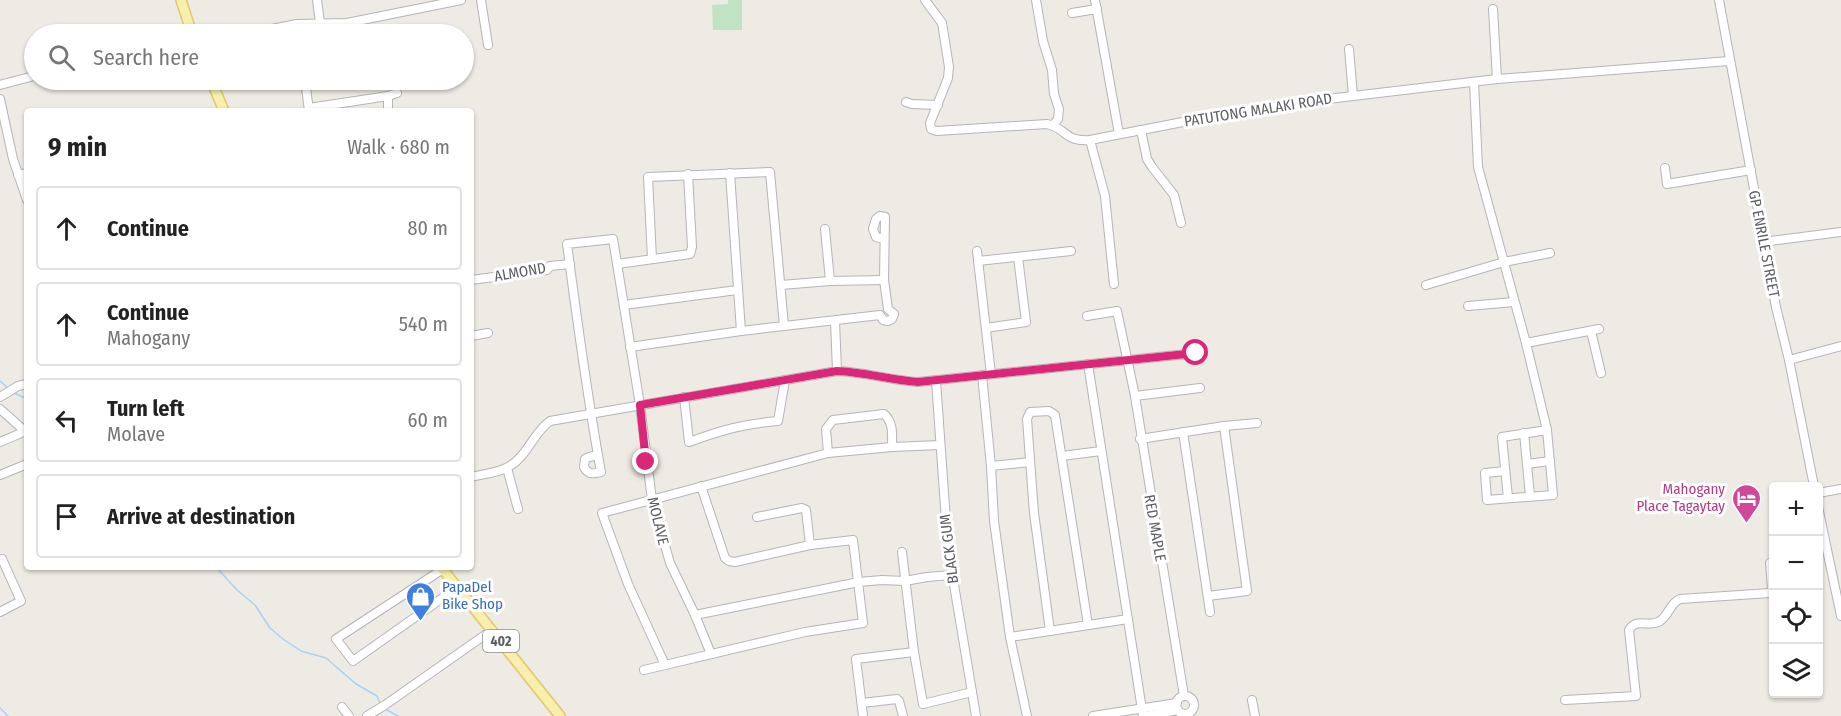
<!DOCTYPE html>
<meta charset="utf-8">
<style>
:root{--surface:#fff;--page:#f6f6f6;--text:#222;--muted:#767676;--line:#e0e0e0}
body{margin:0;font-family:"Fira Sans Condensed",sans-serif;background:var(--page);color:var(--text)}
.controls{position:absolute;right:18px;bottom:18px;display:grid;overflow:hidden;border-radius:6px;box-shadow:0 2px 4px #0004}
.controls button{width:54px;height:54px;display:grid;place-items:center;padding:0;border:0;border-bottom:2px solid var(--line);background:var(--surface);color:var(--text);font:30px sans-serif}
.stop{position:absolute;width:18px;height:18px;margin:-14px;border:4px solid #db2777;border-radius:50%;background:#fff}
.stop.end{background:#db2777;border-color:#fff;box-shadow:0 2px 6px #0008}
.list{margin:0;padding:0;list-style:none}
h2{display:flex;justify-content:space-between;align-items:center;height:78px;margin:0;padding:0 24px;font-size:26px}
h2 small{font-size:20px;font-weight:400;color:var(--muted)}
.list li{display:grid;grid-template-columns:39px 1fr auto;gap:18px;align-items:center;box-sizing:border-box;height:84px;margin:0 12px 12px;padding:0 12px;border:2px solid var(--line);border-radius:6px}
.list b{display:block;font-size:22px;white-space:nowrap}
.list p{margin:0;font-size:20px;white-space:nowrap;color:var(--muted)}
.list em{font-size:20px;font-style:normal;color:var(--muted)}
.icon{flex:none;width:33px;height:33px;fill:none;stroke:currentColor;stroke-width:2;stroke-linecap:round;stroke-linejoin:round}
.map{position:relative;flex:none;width:1841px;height:716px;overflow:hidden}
.search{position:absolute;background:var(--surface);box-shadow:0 2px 4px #0004;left:24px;top:24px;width:450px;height:66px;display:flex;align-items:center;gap:15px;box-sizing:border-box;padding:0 21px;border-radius:33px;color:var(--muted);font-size:22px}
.panel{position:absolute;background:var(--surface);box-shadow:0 2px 4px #0004;left:24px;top:108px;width:450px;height:462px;border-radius:6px}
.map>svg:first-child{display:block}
.green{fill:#c2e2c4}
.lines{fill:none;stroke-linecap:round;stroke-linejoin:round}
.stream{stroke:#a9d1f7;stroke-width:1.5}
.minor-casing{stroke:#b4b5b9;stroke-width:10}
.major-casing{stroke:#e4c765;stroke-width:12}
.minor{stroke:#fff;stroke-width:8}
.major{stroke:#f7efae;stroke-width:9}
.route{stroke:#db2777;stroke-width:8}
.labels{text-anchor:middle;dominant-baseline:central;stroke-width:6;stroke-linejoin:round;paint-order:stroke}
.shield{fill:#fff;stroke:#8d8e92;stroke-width:1.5}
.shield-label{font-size:14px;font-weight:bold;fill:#5c5e63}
.street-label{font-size:15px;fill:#5c5e63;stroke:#fff}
.hotel-label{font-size:15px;fill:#b23c85;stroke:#fff;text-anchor:end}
.shop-label{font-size:15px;fill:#366cbe;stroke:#fff;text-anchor:start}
</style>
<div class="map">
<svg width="1841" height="716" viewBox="0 0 1841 716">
<rect width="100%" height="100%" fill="#edebe3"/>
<polygon class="green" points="728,0 742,0 742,30 713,30 712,5 728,4"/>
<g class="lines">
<g class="stream">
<polyline points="0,381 8,388"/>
<polyline points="14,393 27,399"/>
<polyline points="216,567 237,590 255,605 270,628 283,639 301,651 326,658 356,684 377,696 381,705"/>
<polyline points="0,708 8,716"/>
<polyline points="385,709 398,716"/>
</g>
<defs>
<g id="minor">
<polyline points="317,0 320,23"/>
<polyline points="481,0 488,45"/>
<path d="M925,0l17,23 7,44 -1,11 -18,45 1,6 6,2 110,-7c21,5 17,18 43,16l134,-26 112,-16 161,-19 232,-18"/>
<polyline points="1036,0 1043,41 1052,70 1054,94 1059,109 1058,119 1053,125"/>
<polyline points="1095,0 1119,134"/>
<polyline points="1719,0 1776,307 1789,360 1814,486"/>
<polyline points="1493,9 1497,79"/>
<polyline points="1072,13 1097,9"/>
<polyline points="246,34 297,24 347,23 461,0"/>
<polyline points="1349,49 1353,96"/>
<polyline points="305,80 309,111"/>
<polyline points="1474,82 1478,167 1526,343 1547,430 1502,437 1508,498"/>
<polyline points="0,85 34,76"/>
<polyline points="388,96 388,111"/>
<polyline points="0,99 13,159 27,200"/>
<polyline points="906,102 912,104 938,105"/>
<polyline points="309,108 388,96 397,93"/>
<polyline points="1141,130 1147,159 1152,167 1174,195 1181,223"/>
<polyline points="1090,140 1105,196 1114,284"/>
<polyline points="1665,168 1667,184 1751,170"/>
<polyline points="730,173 741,331"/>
<polyline points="18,175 27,173"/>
<polyline points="825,229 830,281"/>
<polyline points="1763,242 1841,232"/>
<polyline points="977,251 991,374"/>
<polyline points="652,259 648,177 770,172 784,326"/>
<polyline points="978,261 1071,251"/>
<polyline points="617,264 690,254 692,247 688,174"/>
<polyline points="471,280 547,270 550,266 570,264"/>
<polyline points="781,285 830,281 884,280"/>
<polyline points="1426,285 1504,262 1550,253"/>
<polyline points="624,305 737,290"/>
<polyline points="1468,306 1514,302"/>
<polyline points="1087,316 1117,311 1135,396 1184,696"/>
<polyline points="835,321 837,371"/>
<polyline points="986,328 1026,322 1018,257"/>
<polyline points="1591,331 1601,373"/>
<polyline points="471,336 488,333"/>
<polyline points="1526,343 1599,329"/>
<polyline points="630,347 741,331 880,315 883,320 888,321 892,319 894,314 888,309 884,280 885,217 880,216 876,219 873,229 876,237 884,239"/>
<polyline points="1789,360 1841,346"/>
<polyline points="1088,364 1143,716"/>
<polyline points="982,375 991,466 994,521 1010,637 1027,716"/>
<polyline points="936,381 948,549 976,716"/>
<polyline points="1135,396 1200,388"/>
<polyline points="0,397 18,386 27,384"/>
<path d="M684,397l5,45c33,-12 54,-18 89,-21l7,-41"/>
<polyline points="0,409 27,433"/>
<polyline points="1183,432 1210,612"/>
<polyline points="1524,433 1530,496"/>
<polyline points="1140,439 1224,426 1257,423"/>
<polyline points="0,442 26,431"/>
<path d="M828,453l-2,-24 7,-9 51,-6c10,9 8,21 8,33"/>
<path d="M598,455l-9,2 -4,2 -1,8c4,8 9,7 17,5 -14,-76 -24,-152 -34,-228l46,-5 27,166 12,95 18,63 25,52 16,39"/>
<polyline points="1062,456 1101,451"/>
<polyline points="1527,464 1550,461"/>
<polyline points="991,466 1030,462"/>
<polyline points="507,468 518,509"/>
<polyline points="1505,471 1485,473 1487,500 1553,495 1547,430"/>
<polyline points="0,475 27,464"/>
<path d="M471,477c12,-3 27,-4 37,-10 19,-10 25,-34 42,-46l287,-50c27,1 53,9 81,11l278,-29"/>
<polyline points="1818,493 1841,489"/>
<polyline points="1818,507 1841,616"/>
<polyline points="757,517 802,508 806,510 810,545"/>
<polyline points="902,552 914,652 923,704 972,692"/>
<polyline points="443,569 336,639 353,661 458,587"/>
<polyline points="1208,596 1247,591 1224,426"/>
<polyline points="0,612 21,601 2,559"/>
<polyline points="695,615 859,582 882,580 905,581 927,577 952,575"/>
<polyline points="1050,631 1034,513 1027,419 1030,412 1049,411 1055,415 1088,625"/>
<polyline points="1010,637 1128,619"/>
<polyline points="665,665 628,584 602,513 828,453 892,447 940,445"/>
<polyline points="644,670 805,632 863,623 853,540 810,545 735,562 729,561 725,558 701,486"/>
<circle cx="1185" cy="705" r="9"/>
<polyline points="1252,700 1255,716"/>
<path d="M1565,700l71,-4 -7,-66c7,-13 21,-2 31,-9 9,-6 10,-18 20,-22l90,-6 2,-4 -2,-26 4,-1"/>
<polyline points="862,703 897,699 899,701 903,716"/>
<polyline points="342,707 349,716"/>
<polyline points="367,716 385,705 492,630"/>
<polyline points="863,716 856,659 914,652"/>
<polyline points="1093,716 1177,703"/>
<polyline points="1146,716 1178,710"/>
</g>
<g id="major">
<polyline points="181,0 192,34"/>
<polyline points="211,80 224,111"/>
<polyline points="441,567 560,716"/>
</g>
</defs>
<use href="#minor" class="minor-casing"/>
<use href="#major" class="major-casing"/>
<use href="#minor" class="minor"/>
<use href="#major" class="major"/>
</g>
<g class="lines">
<path class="route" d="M646,462l-6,-57 197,-34c27,1 53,9 81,11l278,-29"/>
</g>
<defs>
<symbol id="hotel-pin" viewBox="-11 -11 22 30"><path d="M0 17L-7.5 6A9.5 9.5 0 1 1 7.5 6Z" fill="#d1479c" stroke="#fff"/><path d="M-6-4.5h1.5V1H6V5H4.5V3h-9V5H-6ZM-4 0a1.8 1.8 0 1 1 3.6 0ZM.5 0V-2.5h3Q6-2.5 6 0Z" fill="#fff"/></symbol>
<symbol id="shop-pin" viewBox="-11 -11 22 30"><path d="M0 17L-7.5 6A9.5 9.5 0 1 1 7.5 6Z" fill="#3f7fe0" stroke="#fff"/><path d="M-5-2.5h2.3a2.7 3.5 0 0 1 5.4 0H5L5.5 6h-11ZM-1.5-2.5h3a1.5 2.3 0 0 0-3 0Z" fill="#fff"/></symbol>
</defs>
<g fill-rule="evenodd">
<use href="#hotel-pin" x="1730" y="482" width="33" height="45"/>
<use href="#shop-pin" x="404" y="580" width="33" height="45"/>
</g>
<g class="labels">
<rect class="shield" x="483" y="630" width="36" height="22" rx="4.5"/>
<g class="shield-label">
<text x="501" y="641">402</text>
</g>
<g class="street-label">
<text transform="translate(1258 110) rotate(-9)">PATUTONG MALAKI ROAD</text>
<text transform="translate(1764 244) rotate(79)">GP ENRILE STREET</text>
<text transform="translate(520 272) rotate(-10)">ALMOND</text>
<text transform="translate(658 521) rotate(76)">MOLAVE</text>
<text transform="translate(1155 528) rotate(80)">RED MAPLE</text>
<text transform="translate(949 549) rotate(-97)">BLACK GUM</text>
</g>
<g class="hotel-label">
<text x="1725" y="489">Mahogany<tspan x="1725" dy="17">Place Tagaytay</tspan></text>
</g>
<g class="shop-label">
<text x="442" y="587">PapaDel<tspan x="442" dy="17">Bike Shop</tspan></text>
</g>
</g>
</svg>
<div class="controls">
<button>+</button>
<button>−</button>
<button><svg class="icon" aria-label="locate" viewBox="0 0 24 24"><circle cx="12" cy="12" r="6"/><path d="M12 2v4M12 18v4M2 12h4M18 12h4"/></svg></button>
<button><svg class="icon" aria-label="layers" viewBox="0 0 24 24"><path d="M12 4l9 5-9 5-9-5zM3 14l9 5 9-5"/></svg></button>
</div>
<div class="stop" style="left:1196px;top:353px"></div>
<div class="stop end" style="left:646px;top:462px"></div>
<div class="search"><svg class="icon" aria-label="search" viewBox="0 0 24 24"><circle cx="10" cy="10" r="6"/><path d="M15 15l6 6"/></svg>Search here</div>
<section class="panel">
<h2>9 min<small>Walk · 680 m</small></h2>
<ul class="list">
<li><svg class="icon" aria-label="ahead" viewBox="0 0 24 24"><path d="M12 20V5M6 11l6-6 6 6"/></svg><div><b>Continue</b></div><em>80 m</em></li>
<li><svg class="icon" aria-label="ahead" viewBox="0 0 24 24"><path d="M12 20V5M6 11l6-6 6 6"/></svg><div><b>Continue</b><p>Mahogany</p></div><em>540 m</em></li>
<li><svg class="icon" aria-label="left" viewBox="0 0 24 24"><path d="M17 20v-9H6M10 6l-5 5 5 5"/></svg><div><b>Turn left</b><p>Molave</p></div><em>60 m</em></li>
<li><svg class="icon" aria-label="arrive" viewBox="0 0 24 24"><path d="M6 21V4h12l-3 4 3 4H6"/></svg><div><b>Arrive at destination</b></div></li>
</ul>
</section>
</div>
